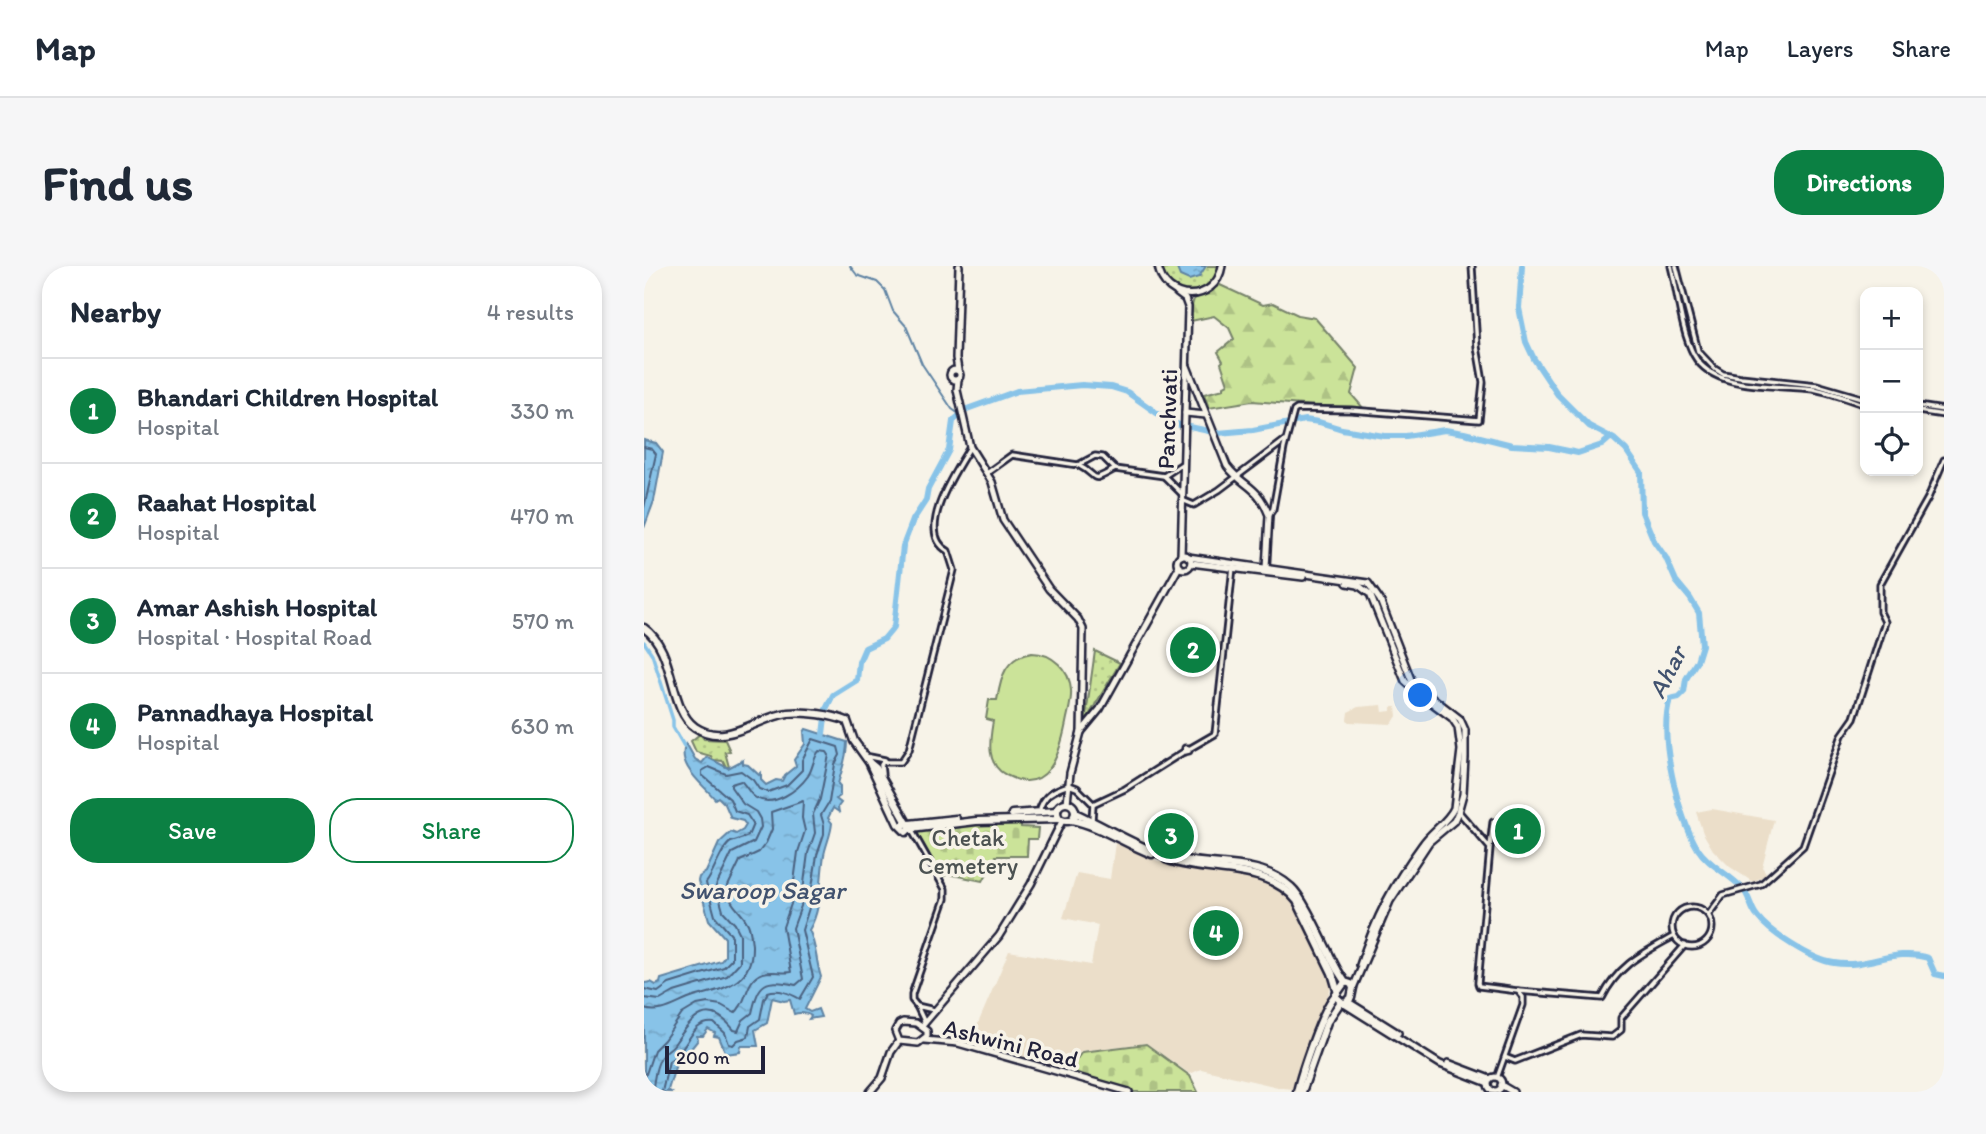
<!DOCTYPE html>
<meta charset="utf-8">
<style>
:root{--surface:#fff;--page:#f6f6f7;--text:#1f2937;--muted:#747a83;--line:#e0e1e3;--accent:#0b8043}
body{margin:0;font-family:Itim,sans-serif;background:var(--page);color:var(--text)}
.controls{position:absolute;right:21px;top:21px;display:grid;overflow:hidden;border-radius:14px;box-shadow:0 4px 10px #0003}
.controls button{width:63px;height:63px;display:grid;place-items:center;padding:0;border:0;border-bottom:2px solid var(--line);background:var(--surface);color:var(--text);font:35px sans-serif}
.scale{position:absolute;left:21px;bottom:18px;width:100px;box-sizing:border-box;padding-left:7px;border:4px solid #22223b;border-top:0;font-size:19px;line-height:24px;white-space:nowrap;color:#22223b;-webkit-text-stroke:5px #f7f3e8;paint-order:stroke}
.you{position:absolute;left:777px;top:430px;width:24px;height:24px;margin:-18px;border:5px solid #fff;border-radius:50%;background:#1a73e8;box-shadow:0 0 0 10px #1a73e833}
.badge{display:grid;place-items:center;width:46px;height:46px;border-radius:50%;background:var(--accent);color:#fff;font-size:23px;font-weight:700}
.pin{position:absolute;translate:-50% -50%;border:4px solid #fff;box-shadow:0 2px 7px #0006}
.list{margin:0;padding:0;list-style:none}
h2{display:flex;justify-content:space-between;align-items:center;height:91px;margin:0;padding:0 28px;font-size:30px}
h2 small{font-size:23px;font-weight:400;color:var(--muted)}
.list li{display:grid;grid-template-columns:46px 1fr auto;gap:21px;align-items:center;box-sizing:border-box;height:105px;padding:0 28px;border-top:2px solid var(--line)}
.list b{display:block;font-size:26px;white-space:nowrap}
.list p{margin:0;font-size:23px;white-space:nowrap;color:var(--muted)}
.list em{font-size:23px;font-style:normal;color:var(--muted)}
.actions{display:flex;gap:14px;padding:21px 28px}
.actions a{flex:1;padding:16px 0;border:2px solid var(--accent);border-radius:28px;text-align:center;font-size:24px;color:var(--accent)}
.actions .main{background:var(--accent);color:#fff}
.icon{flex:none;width:38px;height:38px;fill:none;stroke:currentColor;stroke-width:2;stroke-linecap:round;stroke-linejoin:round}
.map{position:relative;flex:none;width:1300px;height:826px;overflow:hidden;border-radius:28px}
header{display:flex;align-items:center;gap:42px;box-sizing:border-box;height:98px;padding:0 35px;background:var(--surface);border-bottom:2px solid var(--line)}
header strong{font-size:33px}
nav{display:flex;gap:38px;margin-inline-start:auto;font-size:24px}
.intro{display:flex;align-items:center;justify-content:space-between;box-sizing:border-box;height:168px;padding:0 42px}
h1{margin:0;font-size:49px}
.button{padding:18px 32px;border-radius:28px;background:var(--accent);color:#fff;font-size:24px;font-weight:700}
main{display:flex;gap:42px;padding:0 42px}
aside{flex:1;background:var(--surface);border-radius:28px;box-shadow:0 4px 10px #0003}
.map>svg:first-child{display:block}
.built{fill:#ebdec9}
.grass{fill:url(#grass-dots);stroke:#76826a;stroke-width:2}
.forest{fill:url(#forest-firs);stroke:#76826a;stroke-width:2}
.cemetery{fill:url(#cemetery-stones);stroke:#76826a;stroke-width:2}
.pitch{fill:#cbe399;stroke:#76826a;stroke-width:2}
.water{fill:url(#water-ripples);stroke:#5f83a3;stroke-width:2}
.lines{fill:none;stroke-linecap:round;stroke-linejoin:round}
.shore{stroke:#4b6280;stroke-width:2}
.stream{stroke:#5f83a3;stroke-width:2}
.canal{stroke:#88c3e8;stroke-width:3.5}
.river{stroke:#88c3e8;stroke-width:6}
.minor-casing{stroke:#22223b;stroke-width:9}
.major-casing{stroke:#22223b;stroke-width:10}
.highway-casing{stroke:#22223b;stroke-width:11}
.minor{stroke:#f7f3e8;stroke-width:3.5}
.major{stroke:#f7f3e8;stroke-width:5}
.highway{stroke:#f7f3e8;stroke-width:6}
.labels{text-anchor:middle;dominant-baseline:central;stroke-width:7;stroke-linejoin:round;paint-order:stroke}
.street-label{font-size:24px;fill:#22223b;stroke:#f7f3e8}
.park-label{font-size:24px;fill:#4c5252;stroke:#f7f3e8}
.water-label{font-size:26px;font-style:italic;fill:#41526f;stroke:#f7f3e8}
</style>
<header>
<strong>Map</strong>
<nav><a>Map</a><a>Layers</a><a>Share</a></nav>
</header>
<div class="intro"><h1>Find us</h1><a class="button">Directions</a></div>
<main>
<aside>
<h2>Nearby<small>4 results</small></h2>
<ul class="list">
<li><span class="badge">1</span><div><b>Bhandari Children Hospital</b><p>Hospital</p></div><em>330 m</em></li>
<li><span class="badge">2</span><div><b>Raahat Hospital</b><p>Hospital</p></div><em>470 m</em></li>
<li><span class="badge">3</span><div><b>Amar Ashish Hospital</b><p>Hospital · Hospital Road</p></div><em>570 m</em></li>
<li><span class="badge">4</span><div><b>Pannadhaya Hospital</b><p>Hospital</p></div><em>630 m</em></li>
</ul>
<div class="actions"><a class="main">Save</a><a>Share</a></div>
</aside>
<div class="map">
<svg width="1300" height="826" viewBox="0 0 1300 826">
<defs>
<pattern id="grass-dots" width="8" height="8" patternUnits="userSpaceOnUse" patternTransform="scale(1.75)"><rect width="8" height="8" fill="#cbe399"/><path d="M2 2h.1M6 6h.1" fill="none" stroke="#aec285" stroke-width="1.8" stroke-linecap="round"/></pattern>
<pattern id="forest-firs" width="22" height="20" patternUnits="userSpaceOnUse" patternTransform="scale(1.75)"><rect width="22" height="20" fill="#cbe399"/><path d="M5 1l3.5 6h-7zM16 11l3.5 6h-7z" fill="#aec285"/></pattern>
<pattern id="cemetery-stones" width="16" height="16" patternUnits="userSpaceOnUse" patternTransform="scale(1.75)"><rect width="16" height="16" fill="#cbe399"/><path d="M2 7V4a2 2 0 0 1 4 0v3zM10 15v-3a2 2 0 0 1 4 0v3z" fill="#aec285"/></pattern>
<pattern id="water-ripples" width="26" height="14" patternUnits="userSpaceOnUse" patternTransform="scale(1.75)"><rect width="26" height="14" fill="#88c3e8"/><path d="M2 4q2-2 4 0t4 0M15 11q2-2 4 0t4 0" fill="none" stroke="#75a7c8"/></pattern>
</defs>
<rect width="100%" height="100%" fill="#f7f3e8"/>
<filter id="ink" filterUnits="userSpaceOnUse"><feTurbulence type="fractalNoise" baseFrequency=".0143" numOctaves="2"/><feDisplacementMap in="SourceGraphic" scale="14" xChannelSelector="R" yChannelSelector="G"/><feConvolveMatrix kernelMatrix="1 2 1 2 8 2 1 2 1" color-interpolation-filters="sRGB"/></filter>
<g filter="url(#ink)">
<g class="built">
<polygon points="738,439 739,446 747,445 747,441 752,441 753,450 748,458 706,456 703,454 704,446 714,441"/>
<polygon points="1068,543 1130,554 1118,601 1123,608 1109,616 1086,601 1069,584 1059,567 1052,546"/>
<polygon points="471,577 526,600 623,615 643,627 652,639 688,719 651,814 650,823 638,822 557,803 546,808 502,777 437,785 424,804 327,774 365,685 447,699 454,659 419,652 433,607 466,613"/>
</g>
<g class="grass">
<path d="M518,0h58c-6,34 -53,35 -58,0z"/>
<polygon points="451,385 476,397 441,456"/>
<polygon points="56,468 60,473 81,474 86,485 81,486 85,501 82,501 79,495 69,494 67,490 52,486 47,475"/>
</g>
<polygon class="forest" points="576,19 619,39 629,37 654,49 671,52 714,102 707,128 721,144 608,135 565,142 560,128 580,123 580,120 584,118 577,97 579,95 574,86 590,73 585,62 570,50 547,55 547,43 550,33"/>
<g class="cemetery">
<polygon points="341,557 377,557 377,561 394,562 393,573 384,573 383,590 352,590 339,615 304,608 298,611 272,565"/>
<polygon points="502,778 546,810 554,826 488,826 424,805 438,786"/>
</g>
<path class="pitch" d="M388,387c20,0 38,17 39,37 1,11 -3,22 -5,33 -6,30 -18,74 -60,52 -21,-11 -16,-36 -13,-54l-7,-2 3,-19h8c4,-23 8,-43 35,-47z"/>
<g class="water">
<polygon points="532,0 562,0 555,11 545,14 536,10"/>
<polygon points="0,174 12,177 19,186 10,235 0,262"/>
<path d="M162,463l41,13c0,15 -5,27 -9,42l2,2v10l-4,3 5,4 -3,4 1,5 -6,-4 -5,10 4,5c-1,12 -6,21 -8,32 -4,24 -2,54 -15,75 7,13 7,32 12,47l-16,32 5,3 8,-3 3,8 -12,2 2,-3c-3,-3 -12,-4 -17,-2l-4,-14 -6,1 -12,-3 -5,25 -12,7 3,16h-17l-1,6 -14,2 -7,-17 -5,-1 1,-3 -7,-4 -5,7h-6l1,4 -13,16v4l-9,4 -8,26 3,2h-27v-109l7,-1 5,3 4,-2 1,-4 60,-18 4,-5v-18l-16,-18 -11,-39 1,-4 7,-5 13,-29 12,-11 5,2 7,-4 3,-5 -3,-4 -12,-3 -6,-14 -7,-7 -3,2c-12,-15 -40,-34 -29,-56l9,16 7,4 5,-6 21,11 15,-8v4l5,1 11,10 2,-2v7l5,5 10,-5 6,1 3,-6 11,-9 -2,-6 11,-16 -1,-12z"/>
</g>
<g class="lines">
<g class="shore">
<polyline points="0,181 8,183 12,188 0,242"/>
<path d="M0,723l14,3 11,-8 55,-17 8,-8v-23l-17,-20 -9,-33c8,-9 15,-36 25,-41 5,-2 11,-3 17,-6l5,-12 -6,-9 -12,-4 -5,-12 -28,-24v-4l7,-4 17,7 15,-3 12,9 6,9 9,3 19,-7 15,-15v-10l11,-21 25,8 2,8 -5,9 -6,38 -8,13 3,10v9l-7,21 -8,53 -7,22 11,47 -13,22c-9,-5 -21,-11 -32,-7l-4,7 -4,20 -10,7 -2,11 -10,3 -5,5 -4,-1 -4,-11 -11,-10c-21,-2 -24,19 -36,31 -2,3 -6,5 -9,7l-7,31"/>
<path d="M0,732l16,2 14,-8 53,-16 13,-14v-28l-5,-10 -12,-13 -7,-25 16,-33 22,-11 7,-15 -1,-8 -4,-7 -13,-8 -12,-17v-3l10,-3c6,5 8,13 15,17 18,10 42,-8 52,-22 5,-8 5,-17 11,-25l8,1 2,3 -9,44 -7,15 2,19 -7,20 -7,53 -8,22 10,51 -7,6c-31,-6 -37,-4 -44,28l-9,7 -5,11 -4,-1c-26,-32 -41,-13 -59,13 -3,5 -8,7 -12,11 -7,9 -10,27 -10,38"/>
<path d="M0,743c19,6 33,-7 50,-12 31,-9 59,-13 58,-52 -1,-7 -1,-14 -4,-21 -8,-16 -17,-15 -21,-36l13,-27 19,-9 7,-9 6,-14 -1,-17 32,-11 -1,17 3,13 -7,21 -7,52 -8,23 8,45c-9,2 -18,-2 -28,1 -19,7 -14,28 -28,40l-14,-8 -13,-2 -11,2 -15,9 -18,26 -10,10 -10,30"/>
</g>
<polyline class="stream" points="206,0 213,9 233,16 241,24 249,45 262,60 278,98 308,143 315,148"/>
<polyline class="canal" points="0,376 8,388 29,454 29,461 40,480"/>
<g class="river">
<path d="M878,0l-3,42 7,34 8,17 24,36 31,31 25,13 12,11 15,22 1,40 12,29 12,17 10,23 14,17 9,15 3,32 -5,16 -11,18 -2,13 -5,5 -9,2c-12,37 8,117 28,150 10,16 31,25 44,39 8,8 8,20 15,28 13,17 55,44 77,47 34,6 60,-16 94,-5l7,16 9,2"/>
<polyline points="179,468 182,443 189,429 213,414 215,396 221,382 240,373 250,361 259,280 269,254 282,234 284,223 305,184 309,155 323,143 373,125 438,119 467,121 483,126 527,157 574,167 609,164 661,154 675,156 698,163 740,170 762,170 801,164 820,167 868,179 905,181 934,187 958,179 966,172"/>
</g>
<defs>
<g id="minor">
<path d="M1027,0c7,27 10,65 23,89 20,37 83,29 119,34 18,3 35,10 52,16"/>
<polyline points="1032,0 1054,85 1071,103 1079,108 1097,111 1173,119 1221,133"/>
<polyline points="1274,140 1300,144"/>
<polyline points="1274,145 1300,149"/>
<path d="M451,190l8,1 12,12c-27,15 -14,8 -37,-4z"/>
<polyline points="471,203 520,210 538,198"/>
<polyline points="343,207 368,189 434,199"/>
<polyline points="520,210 538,228"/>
<polyline points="538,234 550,239 575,224 640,175"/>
<polyline points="625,249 629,243 640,182 650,145 653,143 707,144 835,154 839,116 833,81 828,0"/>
<polygon points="541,482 544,482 545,485 541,486"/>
<polyline points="545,483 571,468 589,301"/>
<polyline points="221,490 241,494"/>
<path d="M238,508l-1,-9 2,-3h18l8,-12 45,-180 -6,-19c-34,-19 8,-81 22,-104"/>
<polyline points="449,538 481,523 541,485"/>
<path d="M395,546c4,-17 14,-22 30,-27l8,3 16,16 -1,16"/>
<polyline points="815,546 846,582 834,717 835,720 874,725 879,731 879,739 853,812"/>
<polyline points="267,563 301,623 301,633 268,728 268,734 273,740 290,744"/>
<polyline points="846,581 849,556"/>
<circle cx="1048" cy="661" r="20"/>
<polyline points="1065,648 1079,629 1117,618 1159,580 1198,469 1210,452 1241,356 1236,346 1236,318 1284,232 1300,194"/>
<path d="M874,725l84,7c17,-34 40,-44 72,-62"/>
<polyline points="273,740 281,757"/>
<polyline points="861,791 871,795 937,769 968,771 977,764 977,752 1041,679"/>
</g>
<g id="major">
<path d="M514,0c6,38 58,38 64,0"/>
<polyline points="533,27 541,33 544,41 537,290"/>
<path d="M543,100l40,100c17,22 30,18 42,49l-3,53"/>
<circle cx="311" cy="109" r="5"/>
<polyline points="314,104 312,92 315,0"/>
<polyline points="314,113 313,124 326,181 348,216 359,254 405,323 434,353 439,363 437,466 426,507 423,537"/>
<polyline points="541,147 562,149"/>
<circle cx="540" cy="296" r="7"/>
<polyline points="544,291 724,317 736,334 768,416 816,453 821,464 821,492 819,528 814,546 810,555 785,576 746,635 709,722"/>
<polyline points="547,297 659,311"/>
<path d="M703,317l11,2 12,9 35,87 12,11 35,26 6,9 3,23 -7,58c-7,15 -23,23 -32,37 -30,41 -46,72 -62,120"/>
<polyline points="437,466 456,443 535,301"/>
<polyline points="703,735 754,767"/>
<polyline points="700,738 796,798 844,817"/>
<polygon points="259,756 272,757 283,765 283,770 274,777 255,775 251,765 255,758"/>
<polyline points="278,760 355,670 387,618 418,555"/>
<polyline points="280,774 314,777 485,826"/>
<polyline points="804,797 846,813"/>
<circle cx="851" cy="818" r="7"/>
<polyline points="857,819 869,826"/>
<polyline points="226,826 238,812 247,786 255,775"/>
</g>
<g id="highway">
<path d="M0,362c32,22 24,80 51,99 31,21 62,-10 93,-14 17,-2 44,2 59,8l7,20 15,21 29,62 8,8 5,-5 -2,-3 -4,-1 -3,5"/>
<polyline points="226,497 232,502 263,557"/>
<circle cx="422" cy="546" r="9"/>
<path d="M431,547c29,13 57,31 88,42 41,14 94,1 128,32 14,12 36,65 47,84l7,11 6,2 2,4 -2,10 -7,6 -9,-8 10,-14"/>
<polyline points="368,548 413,545"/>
<path d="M427,554c28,5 54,24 81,34"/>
<polyline points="265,558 312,553"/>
<polyline points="267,563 332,555 415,553"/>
<path d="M522,593c42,16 100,3 131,42l35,72 5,17"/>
<path d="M653,826c4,-18 26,-85 38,-96"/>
<polyline points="658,826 683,756 696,737"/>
</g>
</defs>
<use href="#minor" class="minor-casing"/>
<use href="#major" class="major-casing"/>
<use href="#highway" class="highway-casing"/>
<use href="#minor" class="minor"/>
<use href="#major" class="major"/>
<use href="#highway" class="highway"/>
</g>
</g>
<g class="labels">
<g class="street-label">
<text transform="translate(523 153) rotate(-88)">Panchvati</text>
<text transform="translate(367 777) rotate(14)">Ashwini Road</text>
</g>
<g class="park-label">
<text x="324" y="571">Chetak<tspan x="324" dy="28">Cemetery</tspan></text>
</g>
<g class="water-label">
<text transform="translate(1023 406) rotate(-63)">Ahar</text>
<text x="118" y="624">Swaroop Sagar</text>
</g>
</g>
</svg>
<div class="controls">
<button>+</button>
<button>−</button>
<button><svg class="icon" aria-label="locate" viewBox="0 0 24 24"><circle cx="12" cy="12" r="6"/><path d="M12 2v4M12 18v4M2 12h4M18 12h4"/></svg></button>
</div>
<div class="scale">200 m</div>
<div class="you"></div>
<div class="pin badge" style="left:874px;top:565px">1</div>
<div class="pin badge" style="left:549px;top:384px">2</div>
<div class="pin badge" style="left:527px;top:570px">3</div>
<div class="pin badge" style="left:572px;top:667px">4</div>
</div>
</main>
